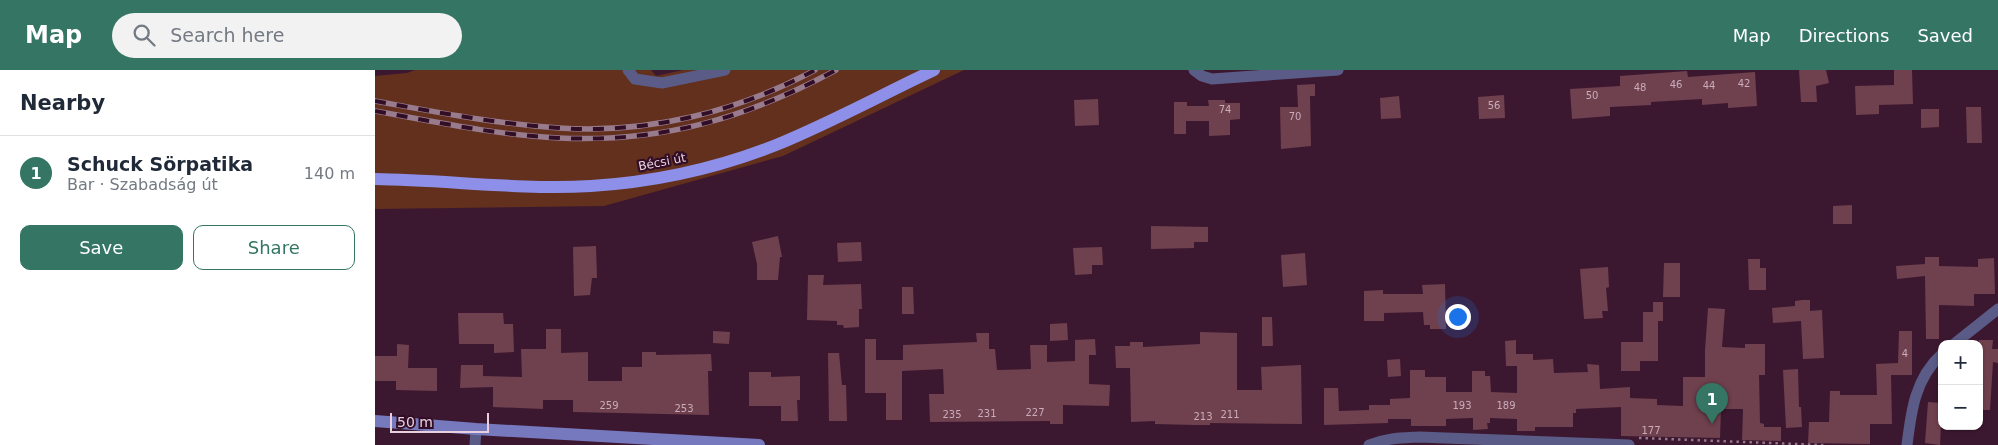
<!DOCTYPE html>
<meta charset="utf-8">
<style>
:root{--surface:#fff;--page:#f2f2f3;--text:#1f2937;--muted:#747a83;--line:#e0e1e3;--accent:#347563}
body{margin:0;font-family:"DejaVu Sans",sans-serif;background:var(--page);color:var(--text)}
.controls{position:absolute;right:15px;bottom:15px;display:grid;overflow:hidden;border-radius:10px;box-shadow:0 1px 4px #0004}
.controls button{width:45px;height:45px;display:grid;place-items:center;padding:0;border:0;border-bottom:1px solid var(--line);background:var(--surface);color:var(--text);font:25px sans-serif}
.scale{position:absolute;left:15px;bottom:12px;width:99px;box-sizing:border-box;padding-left:5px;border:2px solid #e9d0df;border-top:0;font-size:14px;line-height:18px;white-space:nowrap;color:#e9d0df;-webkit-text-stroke:4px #310e26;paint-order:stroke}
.you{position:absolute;left:1082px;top:246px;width:18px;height:18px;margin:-12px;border:4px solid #fff;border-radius:50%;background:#1a73e8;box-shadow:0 0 0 8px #1a73e833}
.badge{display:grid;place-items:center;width:32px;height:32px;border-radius:50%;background:var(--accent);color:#fff;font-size:16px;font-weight:700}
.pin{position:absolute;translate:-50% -41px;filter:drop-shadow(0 1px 2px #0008)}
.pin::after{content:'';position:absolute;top:26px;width:18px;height:15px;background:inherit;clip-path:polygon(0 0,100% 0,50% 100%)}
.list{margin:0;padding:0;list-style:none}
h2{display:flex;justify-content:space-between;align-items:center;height:65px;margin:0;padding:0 20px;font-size:21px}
h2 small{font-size:16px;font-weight:400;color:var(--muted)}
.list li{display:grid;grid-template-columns:32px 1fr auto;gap:15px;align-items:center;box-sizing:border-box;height:75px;padding:0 20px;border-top:1px solid var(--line)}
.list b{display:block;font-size:19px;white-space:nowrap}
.list p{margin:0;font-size:16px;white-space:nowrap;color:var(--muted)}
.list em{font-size:16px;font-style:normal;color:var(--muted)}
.actions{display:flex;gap:10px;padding:15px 20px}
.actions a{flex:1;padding:11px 0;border:1px solid var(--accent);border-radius:10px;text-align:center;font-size:18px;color:var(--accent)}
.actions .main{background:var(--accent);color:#fff}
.icon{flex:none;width:28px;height:28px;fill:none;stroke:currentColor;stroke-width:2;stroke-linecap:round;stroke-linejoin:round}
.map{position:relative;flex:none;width:1623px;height:375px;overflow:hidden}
header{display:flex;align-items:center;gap:30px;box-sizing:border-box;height:70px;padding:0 25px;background:var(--accent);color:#fff}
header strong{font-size:24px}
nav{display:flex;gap:28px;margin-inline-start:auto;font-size:18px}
.search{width:350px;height:45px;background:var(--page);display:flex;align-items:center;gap:12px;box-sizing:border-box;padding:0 18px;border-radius:28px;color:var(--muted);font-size:19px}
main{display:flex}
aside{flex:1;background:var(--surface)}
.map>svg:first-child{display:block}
.green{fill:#62301d}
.building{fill:#6f404e}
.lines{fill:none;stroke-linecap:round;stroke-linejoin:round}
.path{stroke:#95778a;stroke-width:2.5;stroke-dasharray:2.5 4;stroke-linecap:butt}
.street{stroke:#5a5c87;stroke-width:11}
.secondary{stroke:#7779be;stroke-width:12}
.primary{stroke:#8d8fe9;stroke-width:12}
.rail-casing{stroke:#997b8e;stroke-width:5.5}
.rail{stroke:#310e26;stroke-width:4;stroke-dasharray:11;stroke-linecap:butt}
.labels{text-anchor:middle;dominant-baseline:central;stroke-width:4.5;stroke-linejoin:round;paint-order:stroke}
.number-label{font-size:10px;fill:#caacbb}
.street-label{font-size:12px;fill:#e9d0df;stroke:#310e26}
</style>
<header>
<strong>Map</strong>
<div class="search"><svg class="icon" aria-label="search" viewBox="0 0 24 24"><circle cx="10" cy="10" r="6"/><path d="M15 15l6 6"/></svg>Search here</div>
<nav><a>Map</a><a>Directions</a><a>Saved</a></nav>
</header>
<main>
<aside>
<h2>Nearby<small></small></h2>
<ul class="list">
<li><span class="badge">1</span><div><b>Schuck Sörpatika</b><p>Bar · Szabadság út</p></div><em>140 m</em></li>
</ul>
<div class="actions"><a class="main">Save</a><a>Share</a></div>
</aside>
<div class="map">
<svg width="1623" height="375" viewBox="0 0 1623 375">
<rect width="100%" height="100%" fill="#3c1830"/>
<polygon class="green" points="40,0 276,0 281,6 308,0 589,0 408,86 229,136 0,139 0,6 32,3"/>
<g class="building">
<polygon points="1424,0 1451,0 1454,13 1441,16 1442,32 1426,32"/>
<polygon points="1519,0 1537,0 1538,34 1504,35 1504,44 1481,45 1480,16 1519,15"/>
<polygon points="1312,1 1313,7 1380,2 1382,36 1353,38 1353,33 1327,35 1327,29 1276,32 1276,35 1235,37 1235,46 1197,49 1195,19 1245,16 1245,6"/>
<polygon points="940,14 940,26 935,26 936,76 906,79 905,37 923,37 922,15"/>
<polygon points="1129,25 1130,48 1104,49 1103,27"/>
<polygon points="1024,26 1026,48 1006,49 1005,28"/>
<polygon points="723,29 724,55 700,56 699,30"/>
<polygon points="833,30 850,30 850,33 865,33 865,49 855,50 855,65 834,66 834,51 811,51 811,64 799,64 799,32 812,32 812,36 834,36"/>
<polygon points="1591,37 1606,37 1607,73 1592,73"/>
<polygon points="1546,39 1564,39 1564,57 1546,58"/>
<polygon points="1477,135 1477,154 1458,154 1458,136"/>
<polygon points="776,156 833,157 833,172 819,172 819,178 776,179"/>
<polygon points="403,166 407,187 405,187 403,210 382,210 382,194 377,172"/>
<polygon points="486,172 487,191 463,192 462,173"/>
<polygon points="221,176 222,208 217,208 215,225 199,226 198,177"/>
<polygon points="727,177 728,195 717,195 717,204 700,205 698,178"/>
<polygon points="930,183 932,215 908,217 906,185"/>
<polygon points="1550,187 1564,187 1564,196 1603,197 1603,189 1619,188 1620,224 1599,224 1599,236 1564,235 1564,269 1551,269 1550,206 1522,209 1521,196 1550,194"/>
<polygon points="1373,189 1385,189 1385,198 1391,198 1391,220 1374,220"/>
<polygon points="1289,193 1305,193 1305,227 1288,227"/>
<polygon points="1233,197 1234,217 1231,218 1233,241 1227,241 1228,248 1209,249 1205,199"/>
<polygon points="433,205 449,205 448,215 486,214 487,239 484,239 484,257 469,258 468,255 462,255 462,251 432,250"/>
<polygon points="1070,214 1071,259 1055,259 1055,255 1049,255 1048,242 1009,243 1009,251 989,251 989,221 1008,220 1008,224 1048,224 1047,215"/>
<polygon points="527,217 538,217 539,244 527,244"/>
<polygon points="1427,230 1435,230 1435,241 1447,240 1449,288 1428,289 1426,251 1398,253 1397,238 1420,236 1420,231"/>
<polygon points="1278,232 1288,232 1288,251 1283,251 1283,291 1265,291 1265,301 1246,301 1246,272 1268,272 1268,242 1278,242"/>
<polygon points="1333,238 1350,239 1347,277 1370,278 1370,274 1390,274 1390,305 1384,305 1385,353 1389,354 1389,357 1406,357 1406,371 1367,370 1368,339 1346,339 1345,368 1246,366 1246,337 1201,339 1201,343 1198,343 1198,357 1160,357 1160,361 1142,361 1142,349 1115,348 1115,353 1112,353 1113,359 1098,360 1098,348 1071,349 1071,356 1036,356 1036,349 1013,349 1013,353 949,355 949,318 963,318 964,341 994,340 994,335 1015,335 1015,329 1035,328 1035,300 1050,300 1050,307 1071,307 1071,322 1097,322 1097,301 1110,301 1110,306 1115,306 1116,322 1142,323 1142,296 1131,296 1130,271 1141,270 1141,284 1158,284 1158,290 1178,289 1179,303 1213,302 1212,294 1224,295 1225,319 1255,317 1255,328 1282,329 1282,335 1308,336 1308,307 1330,307 1330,280"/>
<polygon points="83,243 128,243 129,254 138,254 139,282 119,283 119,274 84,274"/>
<polygon points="887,247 897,247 898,276 887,276"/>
<polygon points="692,253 693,270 675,271 675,254"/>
<polygon points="171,259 186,259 186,283 213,282 213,311 247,311 247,297 267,297 267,282 281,282 281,285 336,284 337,301 333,301 334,345 198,342 198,330 168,330 168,339 118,337 118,317 85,318 86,295 108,295 108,306 147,307 146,279 171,279"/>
<polygon points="338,261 355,262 354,274 338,273"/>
<polygon points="1524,261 1537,261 1537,305 1516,305 1517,354 1495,354 1495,374 1433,373 1434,352 1454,352 1455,321 1465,321 1465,325 1502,325 1501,294 1523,293"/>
<polygon points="825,262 862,263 862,320 887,320 886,297 926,295 927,354 835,353 835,355 820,355 780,354 780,351 756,352 755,298 741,298 740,276 755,276 755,272 768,272 768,277 825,274"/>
<polygon points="601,263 614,263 614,279 620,279 622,300 656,299 655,275 672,275 672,292 700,291 700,270 720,269 721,285 714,285 714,314 735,315 734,336 688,335 688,354 675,354 675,351 555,352 554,324 569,324 568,299 527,301 527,350 511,350 511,323 490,323 490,269 501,269 501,290 528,290 528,275 602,272"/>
<polygon points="1604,270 1618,270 1617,279 1623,279 1623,293 1618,292 1615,340 1604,340"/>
<polygon points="22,274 34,275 33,298 62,298 62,321 21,320 21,311 0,311 0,286 22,286"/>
<polygon points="453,283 464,283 467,315 471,315 472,351 454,351"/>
<polygon points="1025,289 1026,306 1013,307 1012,290"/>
<polygon points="1423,299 1424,337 1426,337 1427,357 1411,358 1408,300"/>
<polygon points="374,302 396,302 396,307 425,306 425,330 422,330 423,351 406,351 406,336 374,336"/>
<polygon points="1553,332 1567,333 1565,375 1550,373"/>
</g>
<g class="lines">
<polyline class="path" points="1264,368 1449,375"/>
<g class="street">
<polyline points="253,0 260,9 287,13 350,0"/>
<polyline points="819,0 827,6 837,9 963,0"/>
<polyline points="1579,274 1623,239"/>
<polyline points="100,375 101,359"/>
<path d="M994,375c17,-7 32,-7 50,-8l210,8"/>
<path d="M1532,375c4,-33 8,-67 35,-91"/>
</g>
<polyline class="secondary" points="0,351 101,359 384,375"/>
<path class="primary" d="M0,109c72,1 144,11 216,7 63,-4 127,-18 185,-41 54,-22 105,-50 158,-75"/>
<defs>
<g id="rail">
<path d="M0,31c61,11 122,23 184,27 89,6 178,-16 256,-58"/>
<path d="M0,41c61,11 122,24 184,27 102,5 188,-20 277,-68"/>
</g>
</defs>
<use href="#rail" class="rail-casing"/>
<use href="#rail" class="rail"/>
</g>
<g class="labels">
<g class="number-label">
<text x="1369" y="13">42</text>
<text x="1301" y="14">46</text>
<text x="1334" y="15">44</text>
<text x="1265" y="17">48</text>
<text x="1217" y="25">50</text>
<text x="1119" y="35">56</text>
<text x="850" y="39">74</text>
<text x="920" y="46">70</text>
<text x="1530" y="283">4</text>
<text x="234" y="335">259</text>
<text x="1087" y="335">193</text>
<text x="1131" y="335">189</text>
<text x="309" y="338">253</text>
<text x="660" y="342">227</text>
<text x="612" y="343">231</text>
<text x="577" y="344">235</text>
<text x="855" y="344">211</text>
<text x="828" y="346">213</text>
<text x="1276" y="360">177</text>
</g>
<g class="street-label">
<text transform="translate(287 92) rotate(-11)">Bécsi út</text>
</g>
</g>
</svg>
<div class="controls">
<button>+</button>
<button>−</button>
</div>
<div class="scale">50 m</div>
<div class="you"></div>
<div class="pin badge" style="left:1337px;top:354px">1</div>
</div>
</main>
